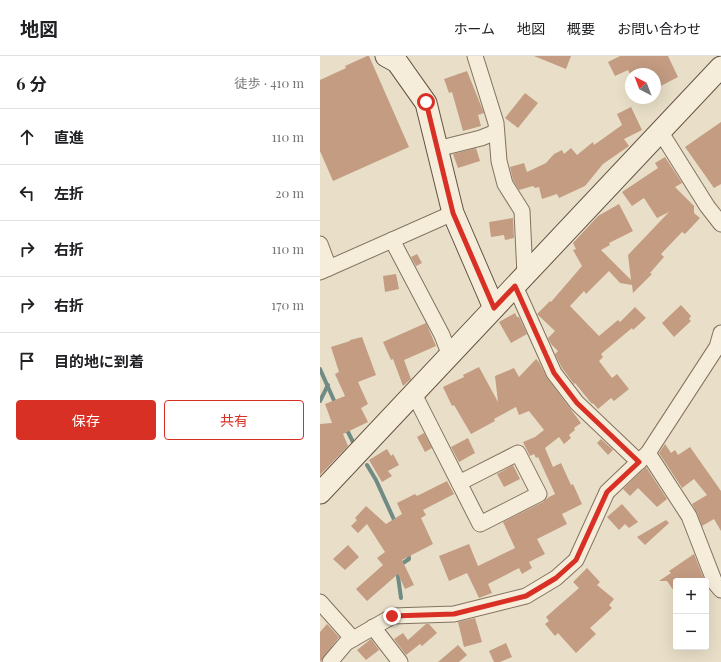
<!DOCTYPE html>
<html lang="ja">
<meta charset="utf-8">
<style>
:root{--surface:#fff;--page:#f2f2f2;--text:#202124;--muted:#757577;--line:#e0e0e0;--accent:#d93025}
body{margin:0;font-family:"Playfair Display","Noto Sans JP",serif;background:var(--page);color:var(--text)}
.controls{position:absolute;right:12px;bottom:12px;display:grid;overflow:hidden;border-radius:4px;box-shadow:0 4px 16px #0002}
.controls button{width:36px;height:36px;display:grid;place-items:center;padding:0;border:0;border-bottom:1px solid var(--line);background:var(--surface);color:var(--text);font:20px sans-serif}
.compass{position:absolute;left:305px;top:12px;width:36px;height:36px;border-radius:50%;background:var(--surface);box-shadow:0 4px 16px #0002;rotate:318deg}
.stop{position:absolute;width:12px;height:12px;margin:-9px;border:3px solid #d93025;border-radius:50%;background:#fff}
.stop.end{background:#d93025;border-color:#fff;box-shadow:0 1px 4px #0008}
.list{margin:0;padding:0;list-style:none}
h2{display:flex;justify-content:space-between;align-items:center;height:52px;margin:0;padding:0 16px;font-size:17px}
h2 small{font-size:13px;font-weight:400;color:var(--muted)}
.list li{display:grid;grid-template-columns:26px 1fr auto;gap:12px;align-items:center;box-sizing:border-box;height:56px;padding:0 16px;border-top:1px solid var(--line)}
.list b{display:block;font-size:15px;white-space:nowrap}
.list em{font-size:13px;font-style:normal;color:var(--muted)}
.actions{display:flex;gap:8px;padding:12px 16px}
.actions a{flex:1;padding:9px 0;border:1px solid var(--accent);border-radius:4px;text-align:center;font-size:14px;color:var(--accent)}
.actions .main{background:var(--accent);color:#fff}
.icon{flex:none;width:22px;height:22px;fill:none;stroke:currentColor;stroke-width:2;stroke-linecap:round;stroke-linejoin:round}
.map{position:relative;flex:none;width:401px;height:606px;overflow:hidden}
header{display:flex;align-items:center;gap:24px;box-sizing:border-box;height:56px;padding:0 20px;background:var(--surface);border-bottom:1px solid var(--line)}
header strong{font-size:19px}
nav{display:flex;gap:22px;margin-inline-start:auto;font-size:14px}
main{display:flex}
aside{flex:1;background:var(--surface)}
.map>svg:first-child{display:block}
.lines{fill:none;stroke-linecap:round;stroke-linejoin:round}
.stream{stroke:#708b84;stroke-width:4}
.building{fill:#c39c82}
.street-casing{stroke:#83725f;stroke-width:17}
.secondary-casing{stroke:#655342;stroke-width:23}
.street{stroke:#f5edda;stroke-width:15}
.secondary{stroke:#f5edda;stroke-width:21}
.route{stroke:#d93025;stroke-width:5}
</style>
<header>
<strong>地図</strong>
<nav><a>ホーム</a><a>地図</a><a>概要</a><a>お問い合わせ</a></nav>
</header>
<main>
<aside>
<h2>6 分<small>徒歩 · 410 m</small></h2>
<ul class="list">
<li><svg class="icon" aria-label="ahead" viewBox="0 0 24 24"><path d="M12 20V5M6 11l6-6 6 6"/></svg><div><b>直進</b></div><em>110 m</em></li>
<li><svg class="icon" aria-label="left" viewBox="0 0 24 24"><path d="M17 20v-9H6M10 6l-5 5 5 5"/></svg><div><b>左折</b></div><em>20 m</em></li>
<li><svg class="icon" aria-label="right" viewBox="0 0 24 24"><path d="M7 20v-9h11M14 6l5 5-5 5"/></svg><div><b>右折</b></div><em>110 m</em></li>
<li><svg class="icon" aria-label="right" viewBox="0 0 24 24"><path d="M7 20v-9h11M14 6l5 5-5 5"/></svg><div><b>右折</b></div><em>170 m</em></li>
<li><svg class="icon" aria-label="arrive" viewBox="0 0 24 24"><path d="M6 21V4h12l-3 4 3 4H6"/></svg><div><b>目的地に到着</b></div></li>
</ul>
<div class="actions"><a class="main">保存</a><a>共有</a></div>
</aside>
<div class="map">
<svg width="401" height="606" viewBox="0 0 401 606">
<rect width="100%" height="100%" fill="#e9dfc8"/>
<g class="lines">
<g class="stream">
<polyline points="0,313 16,349"/>
<polyline points="0,345 8,329"/>
<polyline points="26,372 33,386"/>
<polyline points="47,409 56,424 76,468"/>
<polyline points="81,542 77,513 80,509 89,503 88,496"/>
</g>
</g>
<g class="building">
<polygon points="47,0 49,0 89,91 13,125 0,95 0,24 26,12 25,10"/>
<polygon points="214,0 251,0 246,13"/>
<polygon points="300,0 348,0 358,21 335,33 335,18 310,18 308,14 295,20 288,6"/>
<polygon points="147,15 164,57 158,59 161,70 143,75 132,36 129,37 124,23"/>
<polygon points="205,37 218,47 198,72 185,62"/>
<polygon points="311,51 322,74 304,83 309,90 283,108 265,130 239,142 237,138 222,143 219,131 215,132 213,130 199,134 193,124 190,111 204,107 207,116 226,107 234,98 242,94 244,98 251,92 257,99 273,86 274,89 302,69 297,58"/>
<polygon points="401,66 401,128 394,132 365,91"/>
<polygon points="156,92 160,105 138,112 133,98"/>
<polygon points="345,101 362,127 355,131 374,150 374,157 380,162 365,178 362,176 341,198 344,201 330,217 332,218 313,237 312,229 300,227 289,215 266,238 264,235 250,250 279,280 298,264 300,266 315,251 326,262 313,274 312,272 281,298 283,301 279,305 292,322 297,318 309,333 294,345 291,342 278,353 273,347 272,348 255,327 254,328 242,312 235,298 238,295 231,288 228,282 235,275 217,258 230,245 231,246 262,210 253,194 256,193 253,187 278,160 299,148 313,175 289,187 290,189 281,194 311,224 308,199 349,156 337,162 324,142 312,150 302,136 338,112 335,107"/>
<polygon points="193,162 194,182 185,184 184,179 171,181 169,166"/>
<polygon points="97,198 102,207 96,210 91,201"/>
<polygon points="76,218 79,233 65,236 63,220"/>
<polygon points="361,249 371,260 369,263 371,265 354,281 342,267"/>
<polygon points="195,257 197,261 199,261 207,278 191,287 179,266"/>
<polygon points="106,267 116,290 84,304 91,323 83,330 73,303 71,304 63,286"/>
<polygon points="42,281 56,319 38,326 48,348 41,352 48,366 23,378 28,390 0,419 0,368 12,367 5,348 25,340 15,318 19,316 11,291 30,285 30,284"/>
<polygon points="216,303 219,306 227,322 261,367 254,372 255,374 249,379 251,382 244,388 239,381 225,392 233,411 241,407 251,429 253,428 262,448 242,458 247,468 217,483 225,498 209,506 212,512 202,518 199,512 168,528 172,537 159,542 147,517 129,525 119,500 149,488 158,510 195,492 183,466 223,446 229,441 235,438 218,401 216,402 214,398 210,400 203,386 215,381 224,374 209,355 199,359 196,351 174,363 175,365 151,378 134,349 132,350 123,331 144,321 143,319 159,311 178,346 175,320 194,312 199,321"/>
<polygon points="104,377 112,392 105,396 97,381"/>
<polygon points="148,382 155,397 139,406 131,391"/>
<polygon points="281,383 293,394 288,399 277,387"/>
<polygon points="345,388 351,397 355,394 358,399 370,391 401,435 401,475 394,463 382,470 377,457 372,448 387,439 374,423 362,432 339,397"/>
<polygon points="67,393 71,400 73,398 79,409 68,415 72,420 62,426 49,404"/>
<polygon points="193,409 200,423 184,431 177,418"/>
<polygon points="326,411 347,443 337,451 318,432 310,440 303,433"/>
<polygon points="127,425 134,438 103,454 106,459 101,462 113,488 82,504 94,529 85,533 78,518 47,545 36,533 63,509 57,502 65,496 47,468 38,477 31,470 37,464 35,462 46,450 66,468 82,458 77,447 95,438 97,440"/>
<polygon points="302,448 318,466 309,472 305,468 299,474 287,461"/>
<polygon points="346,464 349,467 325,489 317,481"/>
<polygon points="28,489 39,501 25,514 13,503"/>
<polygon points="374,498 384,523 381,525 356,525 356,538 347,525 339,525 351,517 349,515"/>
<polygon points="267,512 280,526 277,529 294,543 289,549 292,552 270,572 276,578 256,597 238,577 235,580 225,568 229,565 226,561 259,532 253,526"/>
<polygon points="155,562 162,586 144,591 138,566"/>
<polygon points="7,568 19,581 0,606 0,576"/>
<polygon points="106,568 109,568 117,577 102,590 100,588 86,599 74,583 83,577 88,584"/>
<polygon points="51,583 59,594 46,604 37,594"/>
<polygon points="186,587 192,601 180,606 174,606 169,595"/>
<polygon points="138,589 147,599 139,606 118,606"/>
</g>
<g class="lines">
<defs>
<g id="street">
<polyline points="155,0 176,67 179,105 185,128 202,155 205,219"/>
<polyline points="340,75 387,150 401,168"/>
<polyline points="117,93 161,82 176,76"/>
<polyline points="72,184 122,279 130,300"/>
<polyline points="0,188 9,212"/>
<polyline points="0,216 133,157"/>
<polyline points="195,230 234,317 257,347 319,406"/>
<polyline points="94,338 160,468 219,438 198,397 139,427"/>
<polyline points="328,397 369,460 395,527 401,534"/>
<polyline points="0,546 33,583"/>
<polyline points="53,571 80,606"/>
<polyline points="10,606 26,587 73,560 134,558 206,540 236,522 256,504 287,436 328,397 397,291 401,277"/>
</g>
<g id="secondary">
<polyline points="66,0 77,6 106,47 133,157 174,252"/>
<polyline points="0,437 401,11"/>
</g>
</defs>
<use href="#street" class="street-casing"/>
<use href="#secondary" class="secondary-casing"/>
<use href="#street" class="street"/>
<use href="#secondary" class="secondary"/>
</g>
<g class="lines">
<polyline class="route" points="72,560 134,558 206,540 236,522 256,504 287,436 319,406 257,347 234,317 195,230 174,252 133,157 106,46"/>
</g>
</svg>
<div class="controls">
<button>+</button>
<button>−</button>
</div>
<svg class="compass" viewBox="-18 -18 36 36"><path d="M0-13l5 13h-10z" fill="#e53935"/><path d="M0 13l5-13h-10z" fill="#757577"/></svg>
<div class="stop" style="left:106px;top:46px"></div>
<div class="stop end" style="left:72px;top:560px"></div>
</div>
</main>
